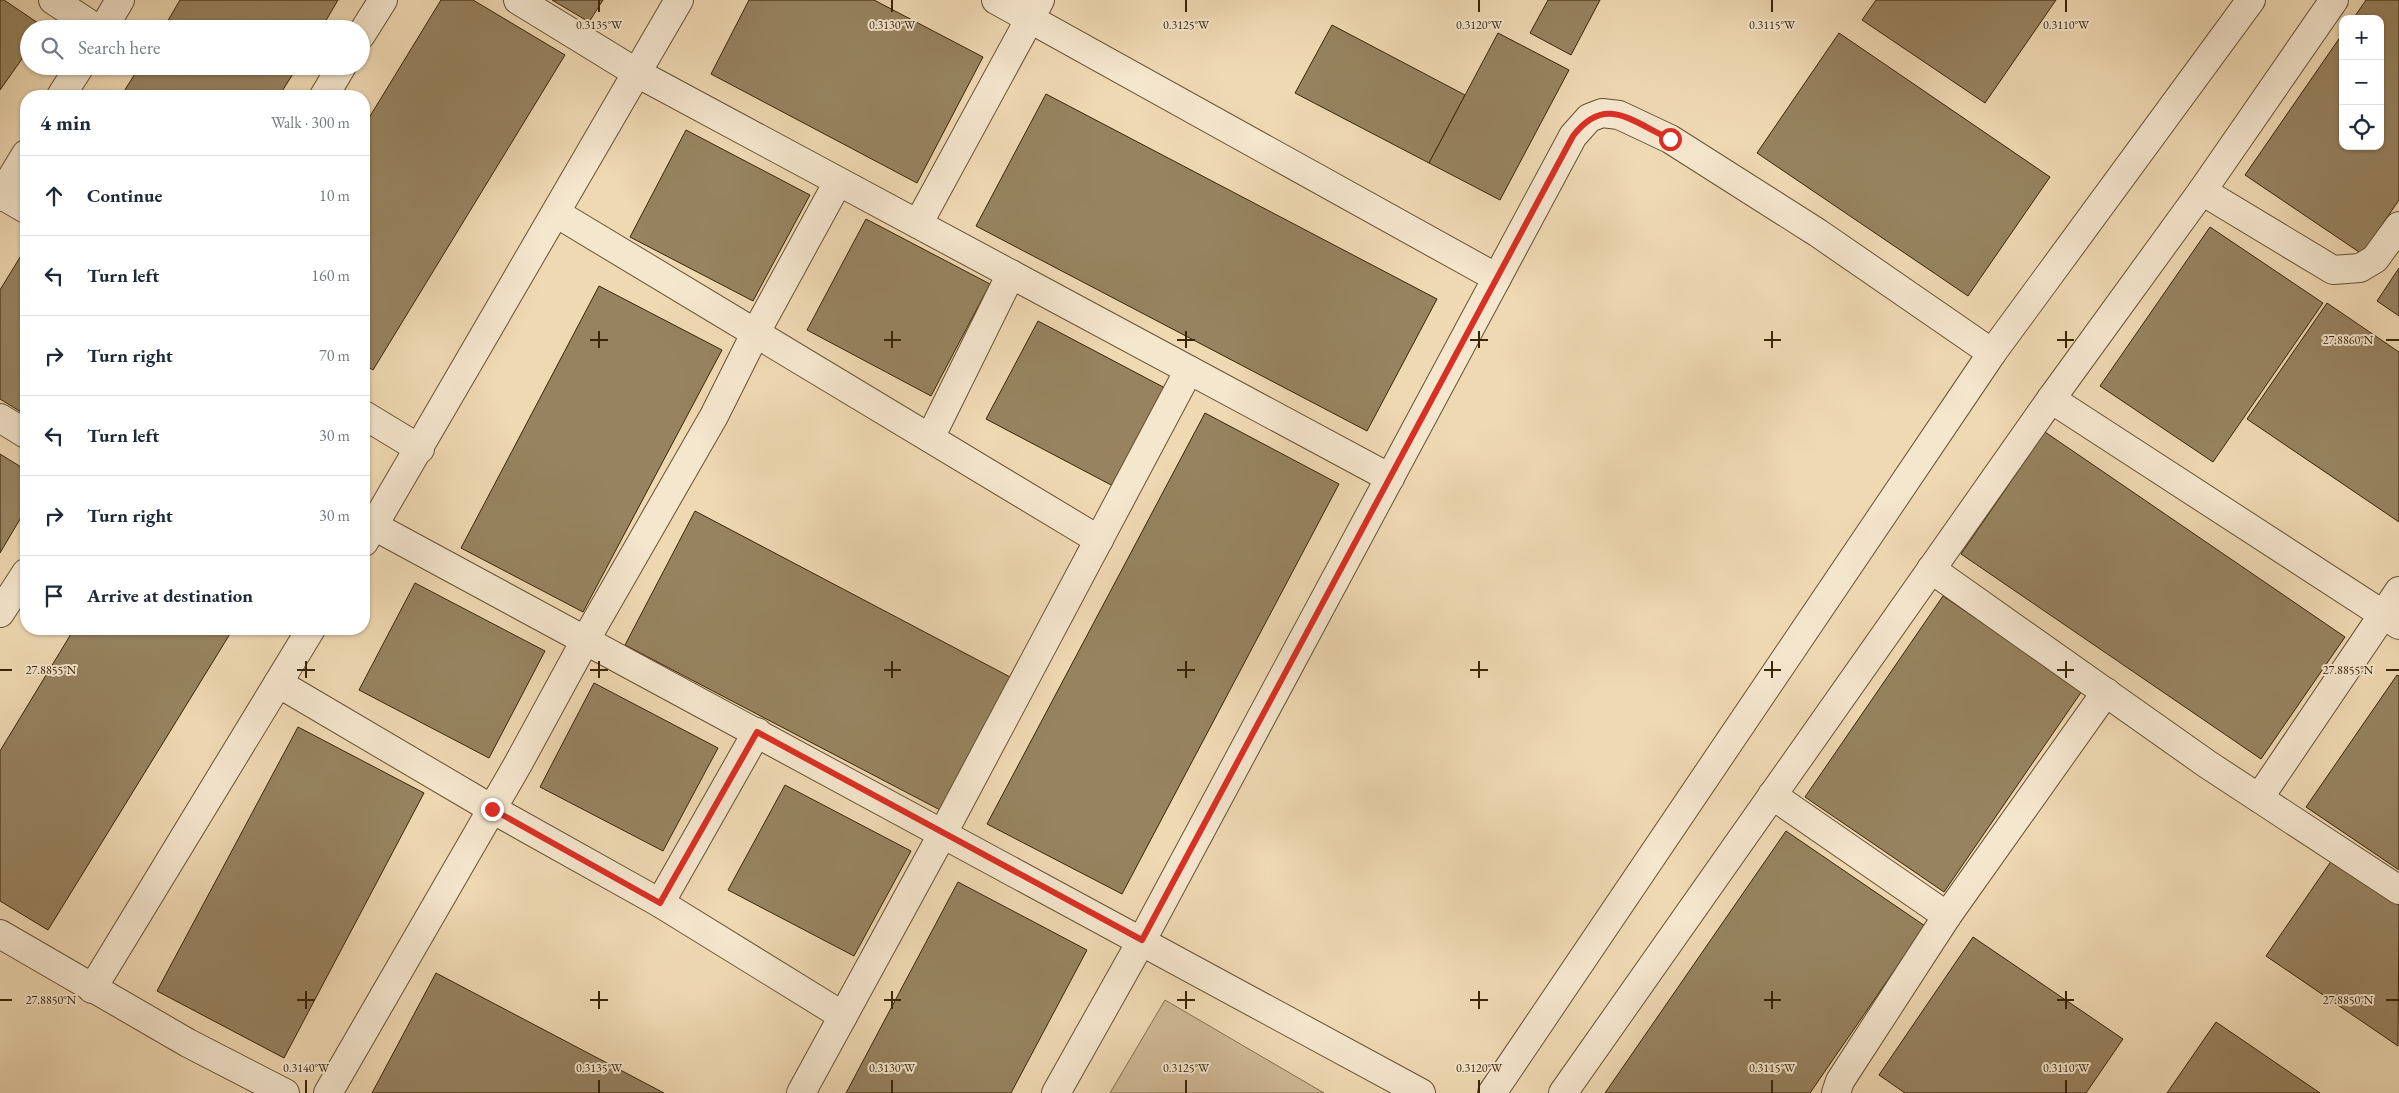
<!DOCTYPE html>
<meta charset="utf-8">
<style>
:root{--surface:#fff;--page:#f6f6f7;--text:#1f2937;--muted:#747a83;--line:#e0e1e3}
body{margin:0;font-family:"EB Garamond",serif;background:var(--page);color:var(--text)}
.controls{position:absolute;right:15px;top:15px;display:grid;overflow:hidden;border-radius:10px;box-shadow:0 1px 4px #0004}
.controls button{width:45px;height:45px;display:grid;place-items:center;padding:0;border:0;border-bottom:1px solid var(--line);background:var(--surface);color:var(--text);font:25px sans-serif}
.stop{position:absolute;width:15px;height:15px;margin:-11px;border:4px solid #d93025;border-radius:50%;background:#fff}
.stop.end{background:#d93025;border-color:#fff;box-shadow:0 1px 5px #0008}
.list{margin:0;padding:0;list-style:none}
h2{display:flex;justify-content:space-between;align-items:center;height:65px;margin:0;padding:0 20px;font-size:21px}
h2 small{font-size:16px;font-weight:400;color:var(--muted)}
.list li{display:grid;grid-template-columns:32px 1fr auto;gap:15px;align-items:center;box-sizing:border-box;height:80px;padding:0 20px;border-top:1px solid var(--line)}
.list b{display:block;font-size:19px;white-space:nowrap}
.list em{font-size:16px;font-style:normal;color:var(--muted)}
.icon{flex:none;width:28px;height:28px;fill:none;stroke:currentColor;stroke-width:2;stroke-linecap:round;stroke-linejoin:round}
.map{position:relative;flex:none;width:2399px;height:1093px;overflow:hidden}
.search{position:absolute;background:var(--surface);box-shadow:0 1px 4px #0004;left:20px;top:20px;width:350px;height:55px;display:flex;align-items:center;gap:12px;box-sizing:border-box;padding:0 18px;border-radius:28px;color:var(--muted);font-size:19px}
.panel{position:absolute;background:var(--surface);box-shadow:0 1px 4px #0004;left:20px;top:90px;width:350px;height:545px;border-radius:20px}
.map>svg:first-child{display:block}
.green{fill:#d0ba96;stroke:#84704e}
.building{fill:#978360;stroke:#382507}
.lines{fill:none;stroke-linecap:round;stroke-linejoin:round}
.minor-casing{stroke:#665232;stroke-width:30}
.tertiary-casing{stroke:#665232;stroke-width:30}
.minor{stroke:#f5e6ce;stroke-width:28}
.tertiary{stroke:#f5e6ce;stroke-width:28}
.route{stroke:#d93025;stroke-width:6}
.ticks{fill:none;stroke:#382507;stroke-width:2}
.ticks-label{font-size:12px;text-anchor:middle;fill:#382507;stroke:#f5e6ce;stroke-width:4;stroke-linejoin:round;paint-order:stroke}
</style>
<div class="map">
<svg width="2399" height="1093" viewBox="0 0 2399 1093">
<rect width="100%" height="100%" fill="#efd9b3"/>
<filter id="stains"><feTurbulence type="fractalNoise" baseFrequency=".004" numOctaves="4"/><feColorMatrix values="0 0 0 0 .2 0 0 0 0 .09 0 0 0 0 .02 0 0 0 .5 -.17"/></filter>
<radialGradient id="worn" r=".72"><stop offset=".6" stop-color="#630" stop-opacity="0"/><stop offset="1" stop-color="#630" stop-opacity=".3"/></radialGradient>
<polygon class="green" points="1165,1000 1324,1093 1110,1093"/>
<g class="building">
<polygon points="0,0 4,0 44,27 29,29 29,49 0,90"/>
<polygon points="180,0 338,0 321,29 163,29"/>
<polygon points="441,0 473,0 565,55 373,370 364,364 364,126"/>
<polygon points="552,0 603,0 589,22"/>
<polygon points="749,0 874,0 983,57 917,183 711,74"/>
<polygon points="1548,0 1600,0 1571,55 1530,33"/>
<polygon points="1876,0 2056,0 1985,103 1862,20"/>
<polygon points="2366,0 2399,0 2399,200 2362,254 2245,175 2343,33 2343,146 2380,146 2380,19 2353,19"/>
<polygon points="1332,25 1465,95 1429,163 1295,93"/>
<polygon points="1498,33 1569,70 1500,200 1429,163"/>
<polygon points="1839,33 2050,177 1968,296 1757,153"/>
<polygon points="140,66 298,66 279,96 121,96"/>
<polygon points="1046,94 1437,299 1367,431 976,226"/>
<polygon points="686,130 810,195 753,301 630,237"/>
<polygon points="866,219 990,284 931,396 807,330"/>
<polygon points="2210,227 2323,303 2213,462 2100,386"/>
<polygon points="25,249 26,249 26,415 0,399 0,290"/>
<polygon points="2399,268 2399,316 2377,301"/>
<polygon points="599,286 722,350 583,612 461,548"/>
<polygon points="2327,303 2399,352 2399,522 2247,419"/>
<polygon points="1038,321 1165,388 1113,486 986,419"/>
<polygon points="1205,413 1339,484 1122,894 987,824"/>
<polygon points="2045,432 2345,637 2261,759 1961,554"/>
<polygon points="0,454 26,470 26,509 0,553"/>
<polygon points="695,511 1012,678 942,811 625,645"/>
<polygon points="415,583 545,651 489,758 359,690"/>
<polygon points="1943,596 2082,691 1944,892 1805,797"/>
<polygon points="74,629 233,629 48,930 0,901 0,751"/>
<polygon points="2397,675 2399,676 2399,870 2306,807"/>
<polygon points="594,683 718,748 663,851 540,787"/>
<polygon points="298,727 424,793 284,1058 157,991"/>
<polygon points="785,785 911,851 854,956 728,890"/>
<polygon points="1786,831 1925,926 1810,1093 1605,1093"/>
<polygon points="2332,860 2399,905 2398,1046 2266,956"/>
<polygon points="958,882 1087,950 1011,1093 846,1093"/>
<polygon points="1973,937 2123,1039 2086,1093 1905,1093 1879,1075"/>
<polygon points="436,973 664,1093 372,1093"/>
<polygon points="2216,1022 2320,1093 2167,1093"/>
</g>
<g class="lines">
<defs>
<g id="minor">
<polyline points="53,0 97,29"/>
<polyline points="518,0 637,73 1390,478"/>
<polyline points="996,0 1497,278"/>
<polyline points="103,29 120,0"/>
<polyline points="361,35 383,0"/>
<polyline points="61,96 80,66"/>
<polyline points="324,96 342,66"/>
<polyline points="2202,191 2333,270 2360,268 2375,259 2399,226"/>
<polyline points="0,194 26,209"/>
<polyline points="0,197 26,154"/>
<polyline points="556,213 1099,540"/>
<polyline points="918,224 1040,0"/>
<polyline points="2051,399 2399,625"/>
<polyline points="364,415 420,449"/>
<polyline points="0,418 26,434"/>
<polyline points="930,438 1011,274"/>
<polyline points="374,526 1421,1093"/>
<polyline points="364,542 679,0"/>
<polyline points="1931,569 2207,764 2399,890"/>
<polyline points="0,613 26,573"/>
<polyline points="278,683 492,809 660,903 843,1016"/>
<polyline points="1772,795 1947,916"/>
<polyline points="2259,798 2399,591"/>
<polyline points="660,903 757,732"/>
<polyline points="0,934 188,1043 285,1093"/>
<polyline points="92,989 311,629"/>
<polyline points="328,1093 518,764 586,639 714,416 756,332 838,182"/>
<polyline points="801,1093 943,833 1189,370"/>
<polyline points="1056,1093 1142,940 1573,136 1589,118 1602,113 1619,115 1670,139 1818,233 1992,353"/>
<polyline points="1836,1093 1840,1081 1947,916 2106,692"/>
</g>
<g id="tertiary">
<polyline points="1492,1093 1992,353 2251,0"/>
<polyline points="1563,1093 2051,399 2202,191 2334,0"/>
</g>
</defs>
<use href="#minor" class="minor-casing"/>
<use href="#tertiary" class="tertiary-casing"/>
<use href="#minor" class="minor"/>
<use href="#tertiary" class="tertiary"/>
</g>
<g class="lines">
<path class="route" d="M492,809l168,94 97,-171 385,208 431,-804c32,-42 58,-15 97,3"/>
</g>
<path class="ticks" d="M599,0v12M892,0v12M1186,0v12M1479,0v12M1772,0v12M2066,0v12M599,331v17M892,331v17M1186,331v17M1479,331v17M1772,331v17M2066,331v17M590,340h18M884,340h17M1177,340h18M1470,340h18M1764,340h17M2057,340h17M2386,340h13M306,661v17M599,661v17M892,661v17M1186,661v17M1479,661v17M1772,661v17M2066,661v17M0,670h12M297,670h18M590,670h18M884,670h17M1177,670h18M1470,670h18M1764,670h17M2057,670h17M2386,670h13M306,991v18M599,991v18M892,991v18M1186,991v18M1479,991v18M1772,991v18M2066,991v18M0,1000h12M297,1000h18M590,1000h18M884,1000h17M1177,1000h18M1470,1000h18M1764,1000h17M2057,1000h17M2386,1000h13M306,1080v13M599,1080v13M892,1080v13M1186,1080v13M1479,1080v13M1772,1080v13M2066,1080v13"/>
<g class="ticks-label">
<text x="599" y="29">0.3135°W</text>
<text x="892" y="29">0.3130°W</text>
<text x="1186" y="29">0.3125°W</text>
<text x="1479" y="29">0.3120°W</text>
<text x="1772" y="29">0.3115°W</text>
<text x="2066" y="29">0.3110°W</text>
<text x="2348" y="344">27.8860°N</text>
<text x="51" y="674">27.8855°N</text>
<text x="2348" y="674">27.8855°N</text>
<text x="51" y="1004">27.8850°N</text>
<text x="2348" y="1004">27.8850°N</text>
<text x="306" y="1072">0.3140°W</text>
<text x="599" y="1072">0.3135°W</text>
<text x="892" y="1072">0.3130°W</text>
<text x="1186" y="1072">0.3125°W</text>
<text x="1479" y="1072">0.3120°W</text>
<text x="1772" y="1072">0.3115°W</text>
<text x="2066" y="1072">0.3110°W</text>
</g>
<rect width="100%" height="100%" filter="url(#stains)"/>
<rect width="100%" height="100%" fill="url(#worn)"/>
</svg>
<div class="controls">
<button>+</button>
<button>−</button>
<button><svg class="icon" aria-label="locate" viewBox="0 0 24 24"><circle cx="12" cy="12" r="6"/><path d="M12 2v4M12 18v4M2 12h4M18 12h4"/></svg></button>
</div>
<div class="stop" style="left:1670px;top:139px"></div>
<div class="stop end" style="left:492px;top:809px"></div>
<div class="search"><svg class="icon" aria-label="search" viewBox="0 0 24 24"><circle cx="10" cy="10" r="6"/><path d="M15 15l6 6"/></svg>Search here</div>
<section class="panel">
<h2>4 min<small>Walk · 300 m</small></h2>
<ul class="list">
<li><svg class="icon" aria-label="ahead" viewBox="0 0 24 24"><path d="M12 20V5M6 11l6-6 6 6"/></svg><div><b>Continue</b></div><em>10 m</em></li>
<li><svg class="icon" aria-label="left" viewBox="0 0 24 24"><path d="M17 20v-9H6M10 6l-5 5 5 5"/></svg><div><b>Turn left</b></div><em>160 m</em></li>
<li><svg class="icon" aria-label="right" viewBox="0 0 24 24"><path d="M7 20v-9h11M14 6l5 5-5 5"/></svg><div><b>Turn right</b></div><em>70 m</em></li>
<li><svg class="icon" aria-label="left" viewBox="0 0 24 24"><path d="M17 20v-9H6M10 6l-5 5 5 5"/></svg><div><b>Turn left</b></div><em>30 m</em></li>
<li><svg class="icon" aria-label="right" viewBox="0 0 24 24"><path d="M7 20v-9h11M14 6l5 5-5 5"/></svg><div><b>Turn right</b></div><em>30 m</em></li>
<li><svg class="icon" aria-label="arrive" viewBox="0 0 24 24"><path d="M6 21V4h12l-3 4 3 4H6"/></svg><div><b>Arrive at destination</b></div></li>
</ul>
</section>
</div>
